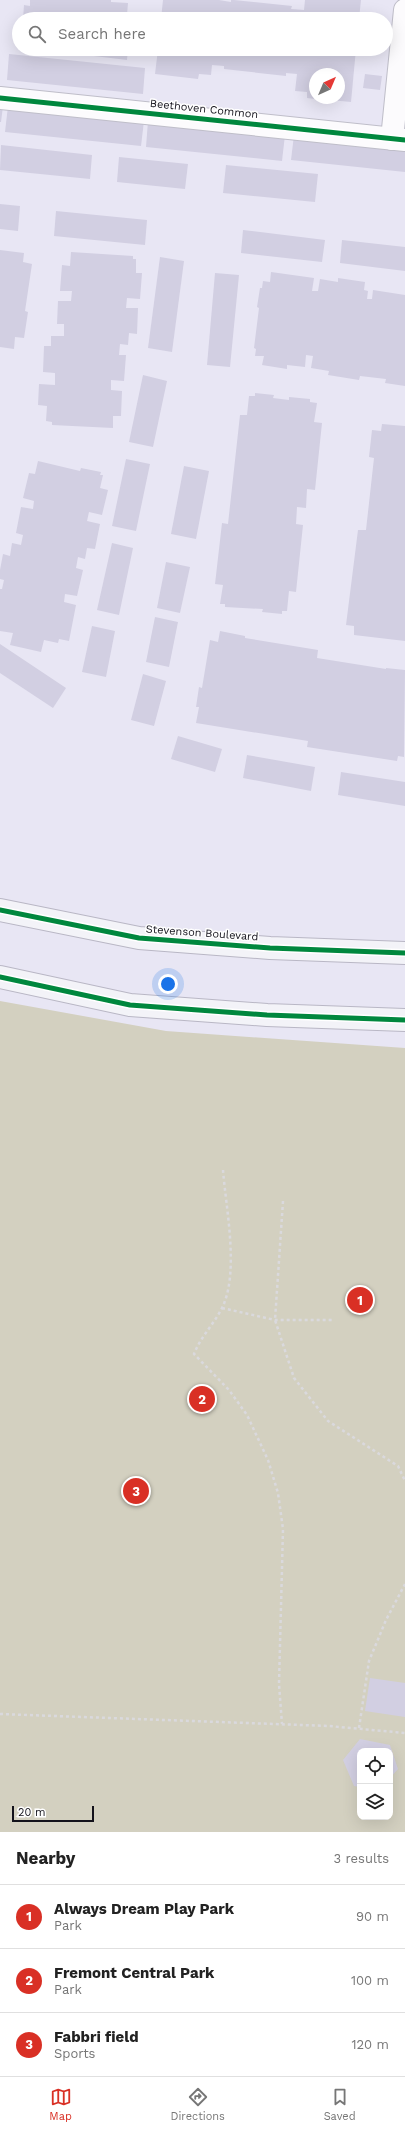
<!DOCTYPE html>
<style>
:root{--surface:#fff;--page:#f6f6f6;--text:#222;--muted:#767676;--line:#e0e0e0;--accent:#d93025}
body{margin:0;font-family:"Work Sans",sans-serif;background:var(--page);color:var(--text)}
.controls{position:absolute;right:12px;bottom:12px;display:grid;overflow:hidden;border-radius:8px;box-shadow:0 4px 16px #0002}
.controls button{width:36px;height:36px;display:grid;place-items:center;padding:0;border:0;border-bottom:1px solid var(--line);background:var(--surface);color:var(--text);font:20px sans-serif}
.compass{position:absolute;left:309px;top:68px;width:36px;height:36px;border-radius:50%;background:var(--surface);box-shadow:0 4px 16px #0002;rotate:44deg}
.scale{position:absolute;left:12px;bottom:10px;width:82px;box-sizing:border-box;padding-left:4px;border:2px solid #13121b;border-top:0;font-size:11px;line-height:14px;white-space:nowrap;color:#13121b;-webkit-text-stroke:3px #fff;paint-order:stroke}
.you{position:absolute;left:168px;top:984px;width:14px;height:14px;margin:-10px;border:3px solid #fff;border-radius:50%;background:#1a73e8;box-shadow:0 0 0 6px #1a73e833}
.badge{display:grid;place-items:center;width:26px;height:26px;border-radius:50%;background:var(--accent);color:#fff;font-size:13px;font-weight:700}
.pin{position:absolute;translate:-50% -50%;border:2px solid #fff;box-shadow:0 1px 4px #0006}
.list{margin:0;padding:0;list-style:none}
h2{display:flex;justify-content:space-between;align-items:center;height:52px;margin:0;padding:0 16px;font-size:17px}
h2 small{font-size:13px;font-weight:400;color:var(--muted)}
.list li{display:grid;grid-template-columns:26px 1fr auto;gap:12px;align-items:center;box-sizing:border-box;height:64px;padding:0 16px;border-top:1px solid var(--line)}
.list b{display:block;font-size:15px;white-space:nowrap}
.list p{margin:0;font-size:13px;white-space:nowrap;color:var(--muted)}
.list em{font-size:13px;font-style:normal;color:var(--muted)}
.icon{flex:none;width:22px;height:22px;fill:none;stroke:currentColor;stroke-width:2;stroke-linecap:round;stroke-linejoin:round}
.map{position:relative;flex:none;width:405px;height:1832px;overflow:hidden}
.search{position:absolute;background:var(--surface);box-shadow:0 4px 16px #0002;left:12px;right:12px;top:12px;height:44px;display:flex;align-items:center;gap:10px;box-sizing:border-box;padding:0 14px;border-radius:22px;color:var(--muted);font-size:15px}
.sheet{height:244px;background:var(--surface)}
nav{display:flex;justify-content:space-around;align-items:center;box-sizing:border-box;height:56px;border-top:1px solid var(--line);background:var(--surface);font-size:11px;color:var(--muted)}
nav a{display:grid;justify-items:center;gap:2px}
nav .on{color:var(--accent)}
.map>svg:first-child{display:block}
.green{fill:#d3d0c0;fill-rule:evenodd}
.building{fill:#d2cfe2}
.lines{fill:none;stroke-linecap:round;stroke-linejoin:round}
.street-casing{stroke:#bfbec9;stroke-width:24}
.primary-casing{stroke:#b9b7c5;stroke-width:24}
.path{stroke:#dad9dd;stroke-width:2.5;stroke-dasharray:3 3;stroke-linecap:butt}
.street{stroke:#fcfbfd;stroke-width:22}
.primary{stroke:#f3f3f8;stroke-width:22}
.cycleway-casing{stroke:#fff;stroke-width:8}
.cycleway{stroke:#00873e;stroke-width:5}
.labels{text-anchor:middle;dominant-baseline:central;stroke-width:3;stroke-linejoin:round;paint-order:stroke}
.street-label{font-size:11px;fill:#13121b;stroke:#fff}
</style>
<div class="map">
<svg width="405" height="1832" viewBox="0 0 405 1832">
<rect width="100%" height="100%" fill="#e8e6f4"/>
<path class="green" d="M0,1001l166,30 239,17v784h-405zM360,1751h30v66h-30z"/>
<g class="building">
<polygon points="30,0 111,0 111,2 128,3 127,15 132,15 131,19 23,19 24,5 30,6"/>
<polygon points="163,0 219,0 231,2 231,0 234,0 292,6 291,9 304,10 305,0 361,0 359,19 161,19"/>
<polygon points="36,49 128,49 127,60"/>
<polygon points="158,49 356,49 351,102 320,99 339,98 339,74 315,74 315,99 307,98 307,92 295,91 297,74 286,73 286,76 224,69 224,66 212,65 211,75 199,74 198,79 155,74"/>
<polygon points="9,54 145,68 143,94 7,80"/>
<polygon points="365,74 382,76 380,90 363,88"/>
<polygon points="0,106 3,106 1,122 0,122"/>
<polygon points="8,106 144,121 141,146 5,132"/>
<polygon points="148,121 285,135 282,161 146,147"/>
<polygon points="294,135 405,147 405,172 291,160"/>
<polygon points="1,145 92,155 90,179 0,170"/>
<polygon points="119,157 188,164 185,189 117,182"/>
<polygon points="226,165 318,174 315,202 223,193"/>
<polygon points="0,204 20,206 18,231 0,229"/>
<polygon points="56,211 147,220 145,245 54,236"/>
<polygon points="243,230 325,240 322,262 241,253"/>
<polygon points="342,240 405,247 405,271 340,263"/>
<polygon points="0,250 24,253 23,262 32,264 25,311 28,312 24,338 15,337 14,349 0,347"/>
<polygon points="71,252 133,256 133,259 136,259 136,273 142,273 140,299 127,298 126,308 138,308 137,334 129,333 128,345 120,344 119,355 126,355 124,381 111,380 111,390 122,391 121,416 113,416 113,428 52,425 52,422 46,421 47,406 38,405 39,384 55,385 55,373 43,372 44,346 51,346 51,336 64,336 64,324 57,324 58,301 71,301 72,291 60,291 62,265 70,266"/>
<polygon points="160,257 184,261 172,352 148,348"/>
<polygon points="271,272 314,278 312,291 318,291 320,279 338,282 338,278 365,282 364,290 368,291 367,299 372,299 373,290 405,295 405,386 385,383 386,379 360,376 359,380 328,375 329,371 311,368 313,356 306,355 305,367 287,365 287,369 262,365 264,356 255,356 256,349 254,348 259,308 257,307 260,288 262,288 263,281 270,282"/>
<polygon points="215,273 239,275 230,367 207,365"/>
<polygon points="143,375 167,381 153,447 129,442"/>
<polygon points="255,393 274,395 273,398 289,400 289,397 310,399 310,402 317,403 314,422 322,423 315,490 307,489 306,508 297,507 296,524 303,525 296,592 289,591 287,611 282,611 282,614 262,612 263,609 225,607 225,604 220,604 223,585 215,584 222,523 228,524 240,415 247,415 249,396 255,396"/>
<polygon points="382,424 405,426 405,641 354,635 354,626 346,625 358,530 366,530 374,458 369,457 372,430 381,431"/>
<polygon points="126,459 150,464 136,531 112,526"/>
<polygon points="38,461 80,471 81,468 101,472 100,475 103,475 100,488 108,490 102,515 89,512 87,521 100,524 95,549 87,548 85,559 78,557 76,568 83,570 77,596 65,594 64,602 76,605 69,641 59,639 58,643 44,640 41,652 10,645 13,633 0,631 0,589 2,589 4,580 0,579 0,570 3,554 10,556 12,543 21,545 23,535 16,533 21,507 33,509 34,501 23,498 29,473 35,474"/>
<polygon points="184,466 209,471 196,539 171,534"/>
<polygon points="112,543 133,548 119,615 97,610"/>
<polygon points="166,562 190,567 180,613 157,608"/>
<polygon points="155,617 178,622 169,667 146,662"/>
<polygon points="92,626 115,631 106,677 82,672"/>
<polygon points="220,631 245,636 245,638 318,650 317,658 386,669 386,668 405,670 404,757 398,756 397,761 307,747 308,741 196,723 199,707 196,707 199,687 202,688 210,640 218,642"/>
<polygon points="0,644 66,688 53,708 0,673"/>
<polygon points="143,674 166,681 154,726 131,720"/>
<polygon points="178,736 222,749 215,772 171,759"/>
<polygon points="247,755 315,767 311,791 243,778"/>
<polygon points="341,772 405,782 405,806 338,795"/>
<polygon points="370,1678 405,1683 405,1717 365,1711"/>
<polygon points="360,1739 390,1745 398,1769 390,1778 390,1751 360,1751 360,1787 354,1786 343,1760"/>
</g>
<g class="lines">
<defs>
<g id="street">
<polyline points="0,98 405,140"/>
<polyline points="392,139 405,10"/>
</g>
<g id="primary">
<polyline points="0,910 139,938 270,948 405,953"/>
<polyline points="0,977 130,1005 267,1015 405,1020"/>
</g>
</defs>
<use href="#street" class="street-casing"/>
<use href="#primary" class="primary-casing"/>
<g class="path">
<path d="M223,1170c3,39 16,100 0,136 -8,17 -22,30 -29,48l35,36 18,25 21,45 10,33 5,36 -4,155 3,40"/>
<polyline points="283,1201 275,1320 294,1378 328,1421 398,1466 405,1481"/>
<polyline points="222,1308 275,1320 333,1320"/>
<polyline points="0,1714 329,1726 405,1733"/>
<polyline points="359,1728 369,1661 386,1620 405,1584"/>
</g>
<use href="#street" class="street"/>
<use href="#primary" class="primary"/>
<defs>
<g id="cycleway">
<polyline points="0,98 405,140"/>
<polyline points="0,910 139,938 270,948 405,953"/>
<polyline points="0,977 130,1005 267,1015 405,1020"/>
</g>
</defs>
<use href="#cycleway" class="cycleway-casing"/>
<use href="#cycleway" class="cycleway"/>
</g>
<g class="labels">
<g class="street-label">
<text transform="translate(204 109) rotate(6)">Beethoven Common</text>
<text transform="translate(202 933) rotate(4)">Stevenson Boulevard</text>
</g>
</g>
</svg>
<div class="controls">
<button><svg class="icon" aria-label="locate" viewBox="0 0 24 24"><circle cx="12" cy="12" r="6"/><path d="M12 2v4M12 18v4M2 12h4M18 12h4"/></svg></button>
<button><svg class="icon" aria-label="layers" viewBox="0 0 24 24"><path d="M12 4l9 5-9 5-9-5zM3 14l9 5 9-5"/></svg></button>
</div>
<svg class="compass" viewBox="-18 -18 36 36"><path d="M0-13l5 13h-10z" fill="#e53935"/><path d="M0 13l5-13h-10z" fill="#767676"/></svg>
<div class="scale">20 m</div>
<div class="you"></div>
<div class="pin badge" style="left:360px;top:1300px">1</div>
<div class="pin badge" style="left:202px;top:1399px">2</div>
<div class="pin badge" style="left:136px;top:1491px">3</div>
<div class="search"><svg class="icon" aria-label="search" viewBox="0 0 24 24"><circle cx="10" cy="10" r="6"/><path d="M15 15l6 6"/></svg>Search here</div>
</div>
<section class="sheet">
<h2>Nearby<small>3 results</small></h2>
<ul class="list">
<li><span class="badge">1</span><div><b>Always Dream Play Park</b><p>Park</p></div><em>90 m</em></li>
<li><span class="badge">2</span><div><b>Fremont Central Park</b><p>Park</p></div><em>100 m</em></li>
<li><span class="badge">3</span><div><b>Fabbri field</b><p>Sports</p></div><em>120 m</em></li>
</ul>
</section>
<nav>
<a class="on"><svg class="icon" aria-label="map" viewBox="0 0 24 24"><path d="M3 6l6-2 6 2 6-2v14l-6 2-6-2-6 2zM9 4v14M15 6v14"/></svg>Map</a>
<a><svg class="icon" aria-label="directions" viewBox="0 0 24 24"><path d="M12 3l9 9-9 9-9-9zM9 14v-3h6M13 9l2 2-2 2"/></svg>Directions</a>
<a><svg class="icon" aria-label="saved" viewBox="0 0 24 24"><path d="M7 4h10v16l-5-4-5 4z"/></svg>Saved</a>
</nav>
